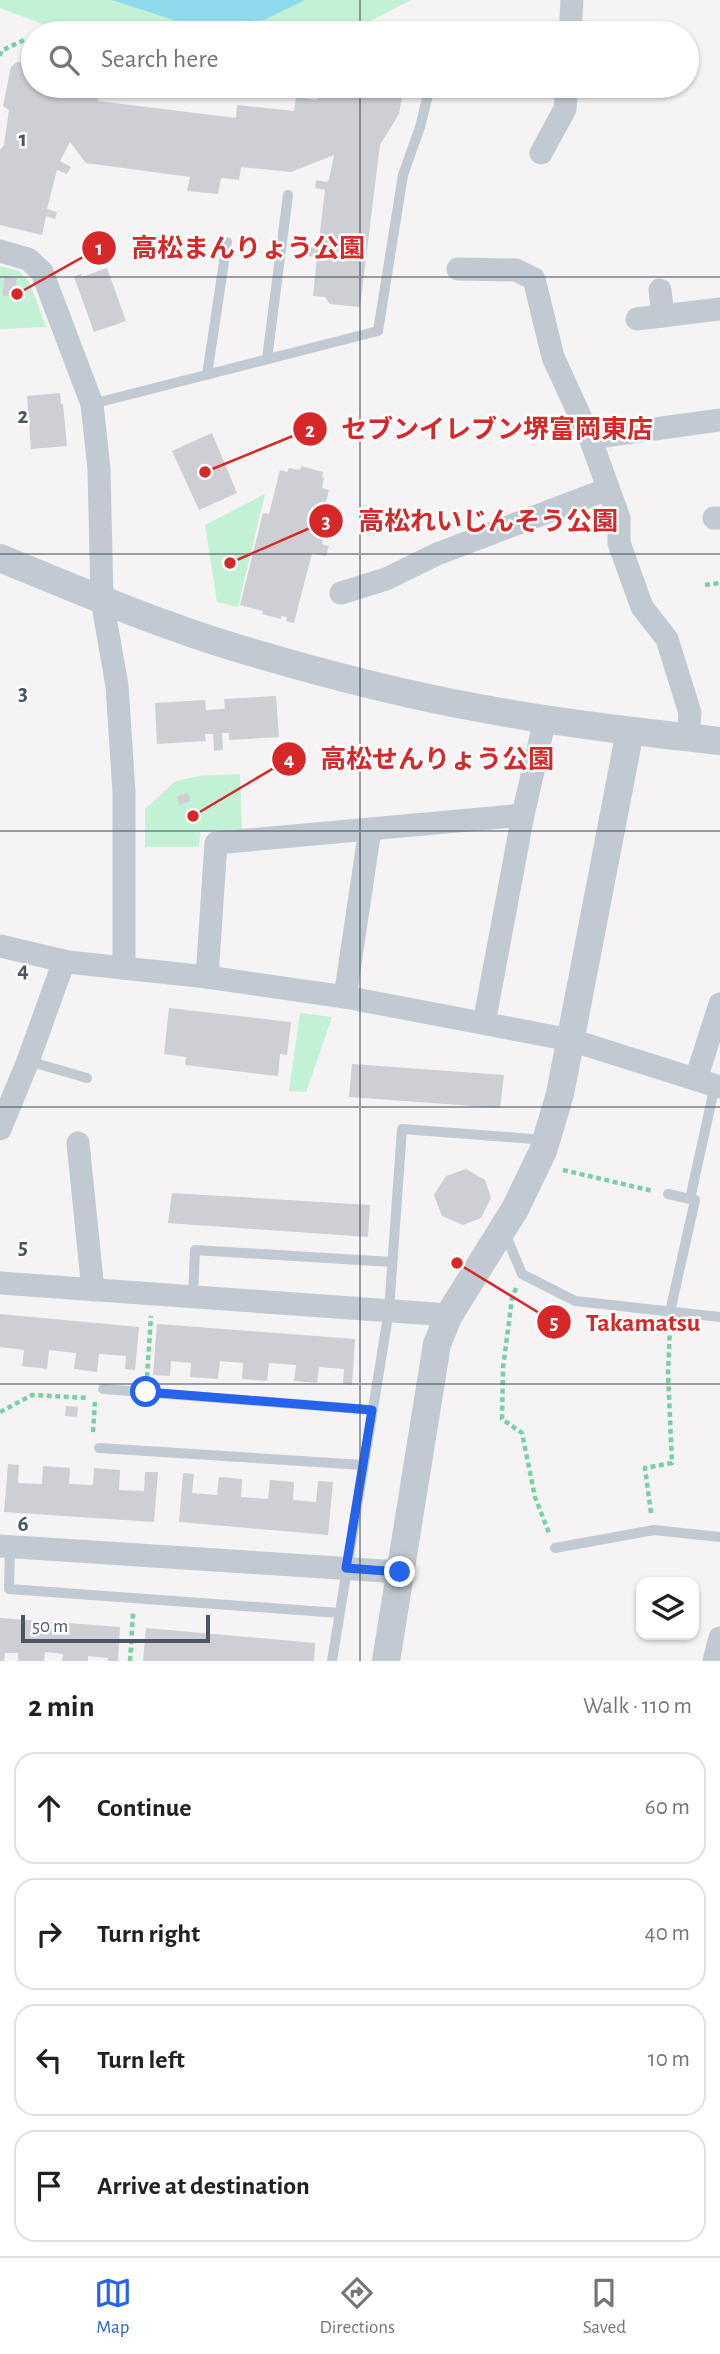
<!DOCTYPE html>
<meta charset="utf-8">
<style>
:root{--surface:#fff;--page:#f6f6f6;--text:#202124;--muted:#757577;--line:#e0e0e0;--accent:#2563eb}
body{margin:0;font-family:"Alegreya Sans","Noto Sans JP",sans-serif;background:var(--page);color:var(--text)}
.controls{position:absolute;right:21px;bottom:21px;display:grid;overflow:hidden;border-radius:14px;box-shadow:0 2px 5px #0004}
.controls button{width:63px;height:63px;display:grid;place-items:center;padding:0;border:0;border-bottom:2px solid var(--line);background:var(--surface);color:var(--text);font:35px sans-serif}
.scale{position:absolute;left:21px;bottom:18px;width:189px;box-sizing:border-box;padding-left:7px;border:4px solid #4a5661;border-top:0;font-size:19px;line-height:24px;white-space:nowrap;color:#4a5661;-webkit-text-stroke:5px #fff;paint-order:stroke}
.stop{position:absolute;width:21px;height:21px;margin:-16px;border:5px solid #2563eb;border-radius:50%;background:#fff}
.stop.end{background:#2563eb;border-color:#fff;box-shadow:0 2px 7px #0008}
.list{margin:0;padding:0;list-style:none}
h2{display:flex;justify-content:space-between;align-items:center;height:91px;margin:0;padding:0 28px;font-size:30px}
h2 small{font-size:23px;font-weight:400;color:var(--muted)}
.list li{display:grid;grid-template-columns:46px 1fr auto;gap:21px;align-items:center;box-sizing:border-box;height:112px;margin:0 14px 14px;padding:0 14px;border:2px solid var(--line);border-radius:21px}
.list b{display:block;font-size:26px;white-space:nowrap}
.list em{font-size:23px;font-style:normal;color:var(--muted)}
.icon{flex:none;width:38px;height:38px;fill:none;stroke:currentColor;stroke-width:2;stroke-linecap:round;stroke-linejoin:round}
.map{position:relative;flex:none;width:720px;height:1661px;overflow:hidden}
.search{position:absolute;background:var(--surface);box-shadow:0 2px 5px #0004;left:21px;right:21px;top:21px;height:77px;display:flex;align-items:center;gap:18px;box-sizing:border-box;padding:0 24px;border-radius:38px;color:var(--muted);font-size:26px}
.sheet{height:595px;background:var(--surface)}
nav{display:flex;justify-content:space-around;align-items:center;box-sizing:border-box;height:98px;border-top:2px solid var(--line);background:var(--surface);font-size:19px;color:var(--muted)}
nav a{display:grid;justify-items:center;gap:4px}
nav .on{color:var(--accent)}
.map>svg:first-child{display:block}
.green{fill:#c3f1d5}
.water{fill:#90daee}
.building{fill:#cdcfd5}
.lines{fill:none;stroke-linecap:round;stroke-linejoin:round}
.path{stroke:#7ad0a6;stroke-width:4.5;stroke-dasharray:5 3.5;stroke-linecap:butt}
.service{stroke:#c1cad2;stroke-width:10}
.minor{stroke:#c1cad2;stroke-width:23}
.tertiary{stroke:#c1cad2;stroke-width:28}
.route{stroke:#2563eb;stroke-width:9}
.grid{fill:none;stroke:#4a5661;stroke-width:2;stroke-opacity:0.55}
.grid-label{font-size:23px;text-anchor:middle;font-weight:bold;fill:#4a5661;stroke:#fff;stroke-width:5;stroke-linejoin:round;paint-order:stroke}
.leader{fill:none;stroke:#d62828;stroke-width:2.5}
.callout-dot{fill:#d62828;stroke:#fff;stroke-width:2.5}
.mark-label{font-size:21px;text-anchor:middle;font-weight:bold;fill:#fff}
.callout-label{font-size:26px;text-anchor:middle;font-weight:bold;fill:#d62828;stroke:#fff;stroke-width:5;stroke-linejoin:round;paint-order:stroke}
</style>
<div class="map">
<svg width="720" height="1661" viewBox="0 0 720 1661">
<rect width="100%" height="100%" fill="#f5f3f3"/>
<g class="green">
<polygon points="0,0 411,0 347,33 67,33 0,8"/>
<polygon points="0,266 19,271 29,281 46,327 0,329"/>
<polygon points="265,494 238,607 217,602 205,525"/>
<polygon points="240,774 242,829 200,832 199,847 145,847 145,809 176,781 200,776"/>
<polygon points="300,1013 332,1017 306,1092 289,1091"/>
</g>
<polygon class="water" points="112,0 305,0 264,20 189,25"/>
<g class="building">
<polygon points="17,62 33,64 33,86 84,86 98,88 98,101 236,118 237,105 294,111 296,97 317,100 319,88 340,90 341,86 404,86 399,114 380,145 360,307 330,304 325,297 313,296 317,257 307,256 309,247 318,248 325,190 315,188 316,180 326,182 329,180 334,155 291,172 241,167 239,180 221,178 218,194 187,191 190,177 86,163 70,142 60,161 71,167 67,174 57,170 47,209 57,212 55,219 46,216 42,235 0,225 0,150 4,145 9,110 3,106 11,67"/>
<polygon points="107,268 126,321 94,332 74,277 81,274 82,277"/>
<polygon points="5,276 17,278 14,298 2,295"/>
<polygon points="60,393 61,404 63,404 67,446 31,449 27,396"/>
<polygon points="212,433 237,493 199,510 172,451"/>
<polygon points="301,466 323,472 322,477 324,478 322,488 329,490 319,529 326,530 322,544 329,546 326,556 312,553 294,623 286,621 287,617 281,616 281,619 262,614 263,611 240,605 263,513 269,514 280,470 287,472 289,468 300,470"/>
<polygon points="276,696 279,737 229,740 229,733 222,733 223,750 214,751 213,734 205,734 206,741 157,744 155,703 205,700 206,710 225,709 224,699"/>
<polygon points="188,793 191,801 179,805 177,796"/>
<polygon points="169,1008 291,1022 287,1055 280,1054 278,1076 185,1065 186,1057 164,1054"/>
<polygon points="352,1064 504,1075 500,1108 349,1097"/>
<polygon points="466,1169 485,1180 491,1198 481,1218 463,1225 442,1216 434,1195 446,1176"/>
<polygon points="172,1193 370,1205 368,1237 168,1223"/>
<polygon points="0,1314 139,1327 135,1370 125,1369 126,1356 99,1354 97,1372 74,1369 76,1353 49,1350 47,1369 22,1366 24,1350 0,1347"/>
<polygon points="157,1324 355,1339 352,1385 343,1384 344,1369 319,1367 317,1383 294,1381 296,1365 269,1363 267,1381 242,1379 243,1363 220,1361 218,1379 190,1377 191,1363 171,1361 170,1376 153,1375"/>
<polygon points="66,1406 78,1407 77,1417 65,1416"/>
<polygon points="8,1464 19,1465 18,1483 42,1484 43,1466 70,1468 69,1484 93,1485 94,1468 120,1470 119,1490 144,1491 145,1472 158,1472 154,1522 4,1512"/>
<polygon points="183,1473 194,1474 192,1493 217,1495 219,1477 242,1479 241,1497 268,1499 270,1480 294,1482 293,1500 316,1502 318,1481 333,1482 328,1535 179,1522"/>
<polygon points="0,1618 120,1627 118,1661 108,1661 108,1658 88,1656 88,1661 62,1661 63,1654 45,1652 44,1661 18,1661 18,1653 5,1653 4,1661 0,1661"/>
<polygon points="146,1628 315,1643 314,1661 143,1661"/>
</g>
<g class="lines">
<g class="path">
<polyline points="0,56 1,51 24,40 33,44"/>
<path d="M138,86c46,9 92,10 137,0"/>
<polyline points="705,585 720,583"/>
<polyline points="563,1170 653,1191"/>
<polyline points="516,1288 512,1298 503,1368 502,1419 522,1433 535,1497 549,1533"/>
<polyline points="147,1377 151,1316"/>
<polyline points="0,1412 32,1395 89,1398"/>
<polyline points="93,1432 95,1402"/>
<polyline points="651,1513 645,1468 672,1463 668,1373 670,1327"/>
<polyline points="130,1661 133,1613"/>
</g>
<g class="service">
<polyline points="267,359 288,195"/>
<polyline points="207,375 227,242"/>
<polyline points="92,404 378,331 403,175 420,127 428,95"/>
<polyline points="28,1061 87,1078"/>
<polyline points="668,1194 690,1199 715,1085"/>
<polyline points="504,1231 522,1274 575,1301 720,1317"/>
<polyline points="193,1296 195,1250 392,1262"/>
<polyline points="670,1312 695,1200"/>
<polyline points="103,1389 372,1410"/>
<polyline points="99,1448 363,1465"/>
<polyline points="10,1547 9,1589 339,1613"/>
<polyline points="555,1548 654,1530 720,1537"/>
<polyline points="332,1661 389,1310 402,1129 546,1140"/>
</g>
<g class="minor">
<polyline points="570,33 572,0"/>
<polyline points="541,153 565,109 567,86"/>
<polyline points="0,251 28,259 42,272 92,404 99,469 102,600 117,686 124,792 124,968"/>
<polyline points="458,269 516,270 534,279 553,357 590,438 619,518 619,543 642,607 667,639 690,713 688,737"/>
<polyline points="660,290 663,316"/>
<polyline points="637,319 720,309"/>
<polyline points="590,438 720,420"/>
<polyline points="714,518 720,518"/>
<polyline points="341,593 386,579 437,554 608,489"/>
<polyline points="0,946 68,962 207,977 345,997 571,1040 720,1087"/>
<polyline points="207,977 216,843 523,815"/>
<polyline points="345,997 370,829"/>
<polyline points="484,1023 523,815 545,719"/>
<polyline points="696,1079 720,1004"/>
<polyline points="0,1129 28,1061 64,961"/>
<polyline points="78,1143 93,1290"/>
<polyline points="0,1283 449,1315"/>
<polyline points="0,1546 400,1572"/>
<polyline points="714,1661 720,1638"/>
</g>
<g class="tertiary">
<path d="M0,558c78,32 157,66 237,90 80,24 160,45 242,60 80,15 160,24 241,33"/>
<polyline points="386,1661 437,1344 449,1315 515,1209 543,1151 560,1094 630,731"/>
</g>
</g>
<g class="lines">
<polyline class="route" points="146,1392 372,1410 346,1568 400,1572"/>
</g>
<path class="grid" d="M360,0v33M360,86v1575M0,277h720M0,554h720M0,831h720M0,1107h720M0,1384h720"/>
<g class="grid-label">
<text x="23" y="146">1</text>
<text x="23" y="423">2</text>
<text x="23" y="700">3</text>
<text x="23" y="977">4</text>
<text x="23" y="1254">5</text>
<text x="23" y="1531">6</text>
</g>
<path class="leader" d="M17 294L99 248M205 472L310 429M230 563L326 521M193 816L289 759M457 1263L554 1322"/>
<g class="callout-dot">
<circle cx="17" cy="294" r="7"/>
<circle cx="205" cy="472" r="7"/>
<circle cx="230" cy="563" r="7"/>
<circle cx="193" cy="816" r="7"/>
<circle cx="457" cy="1263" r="7"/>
<circle cx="99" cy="248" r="18"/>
<circle cx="310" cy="429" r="18"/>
<circle cx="326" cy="521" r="18"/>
<circle cx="289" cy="759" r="18"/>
<circle cx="554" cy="1322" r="18"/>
</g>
<g class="mark-label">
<text x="99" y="255">1</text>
<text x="310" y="437">2</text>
<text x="326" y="528">3</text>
<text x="289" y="766">4</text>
<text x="554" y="1329">5</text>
</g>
<g class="callout-label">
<text x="248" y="257">高松まんりょう公園</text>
<text x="497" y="438">セブンイレブン堺富岡東店</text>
<text x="488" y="530">高松れいじんそう公園</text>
<text x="437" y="768">高松せんりょう公園</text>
<text x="643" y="1331">Takamatsu</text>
</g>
</svg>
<div class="controls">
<button><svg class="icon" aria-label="layers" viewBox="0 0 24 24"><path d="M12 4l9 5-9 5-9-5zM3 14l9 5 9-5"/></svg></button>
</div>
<div class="scale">50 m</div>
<div class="stop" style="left:146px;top:1392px"></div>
<div class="stop end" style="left:400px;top:1572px"></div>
<div class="search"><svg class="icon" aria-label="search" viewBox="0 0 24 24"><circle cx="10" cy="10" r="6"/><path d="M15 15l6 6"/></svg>Search here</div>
</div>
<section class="sheet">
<h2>2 min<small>Walk · 110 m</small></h2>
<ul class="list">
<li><svg class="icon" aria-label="ahead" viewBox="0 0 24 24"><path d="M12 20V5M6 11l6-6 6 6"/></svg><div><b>Continue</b></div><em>60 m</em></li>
<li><svg class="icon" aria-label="right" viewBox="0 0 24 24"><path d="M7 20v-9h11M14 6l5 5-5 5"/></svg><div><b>Turn right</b></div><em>40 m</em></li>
<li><svg class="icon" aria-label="left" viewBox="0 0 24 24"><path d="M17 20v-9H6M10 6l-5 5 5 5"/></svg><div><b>Turn left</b></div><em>10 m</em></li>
<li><svg class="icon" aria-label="arrive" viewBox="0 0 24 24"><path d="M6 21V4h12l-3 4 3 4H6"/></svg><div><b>Arrive at destination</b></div></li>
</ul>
</section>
<nav>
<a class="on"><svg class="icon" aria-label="map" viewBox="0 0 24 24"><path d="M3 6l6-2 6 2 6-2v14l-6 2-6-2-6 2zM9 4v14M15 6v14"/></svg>Map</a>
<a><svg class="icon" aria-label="directions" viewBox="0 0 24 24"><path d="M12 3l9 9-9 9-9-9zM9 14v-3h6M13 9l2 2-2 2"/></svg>Directions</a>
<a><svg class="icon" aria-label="saved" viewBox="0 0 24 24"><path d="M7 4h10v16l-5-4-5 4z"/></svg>Saved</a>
</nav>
